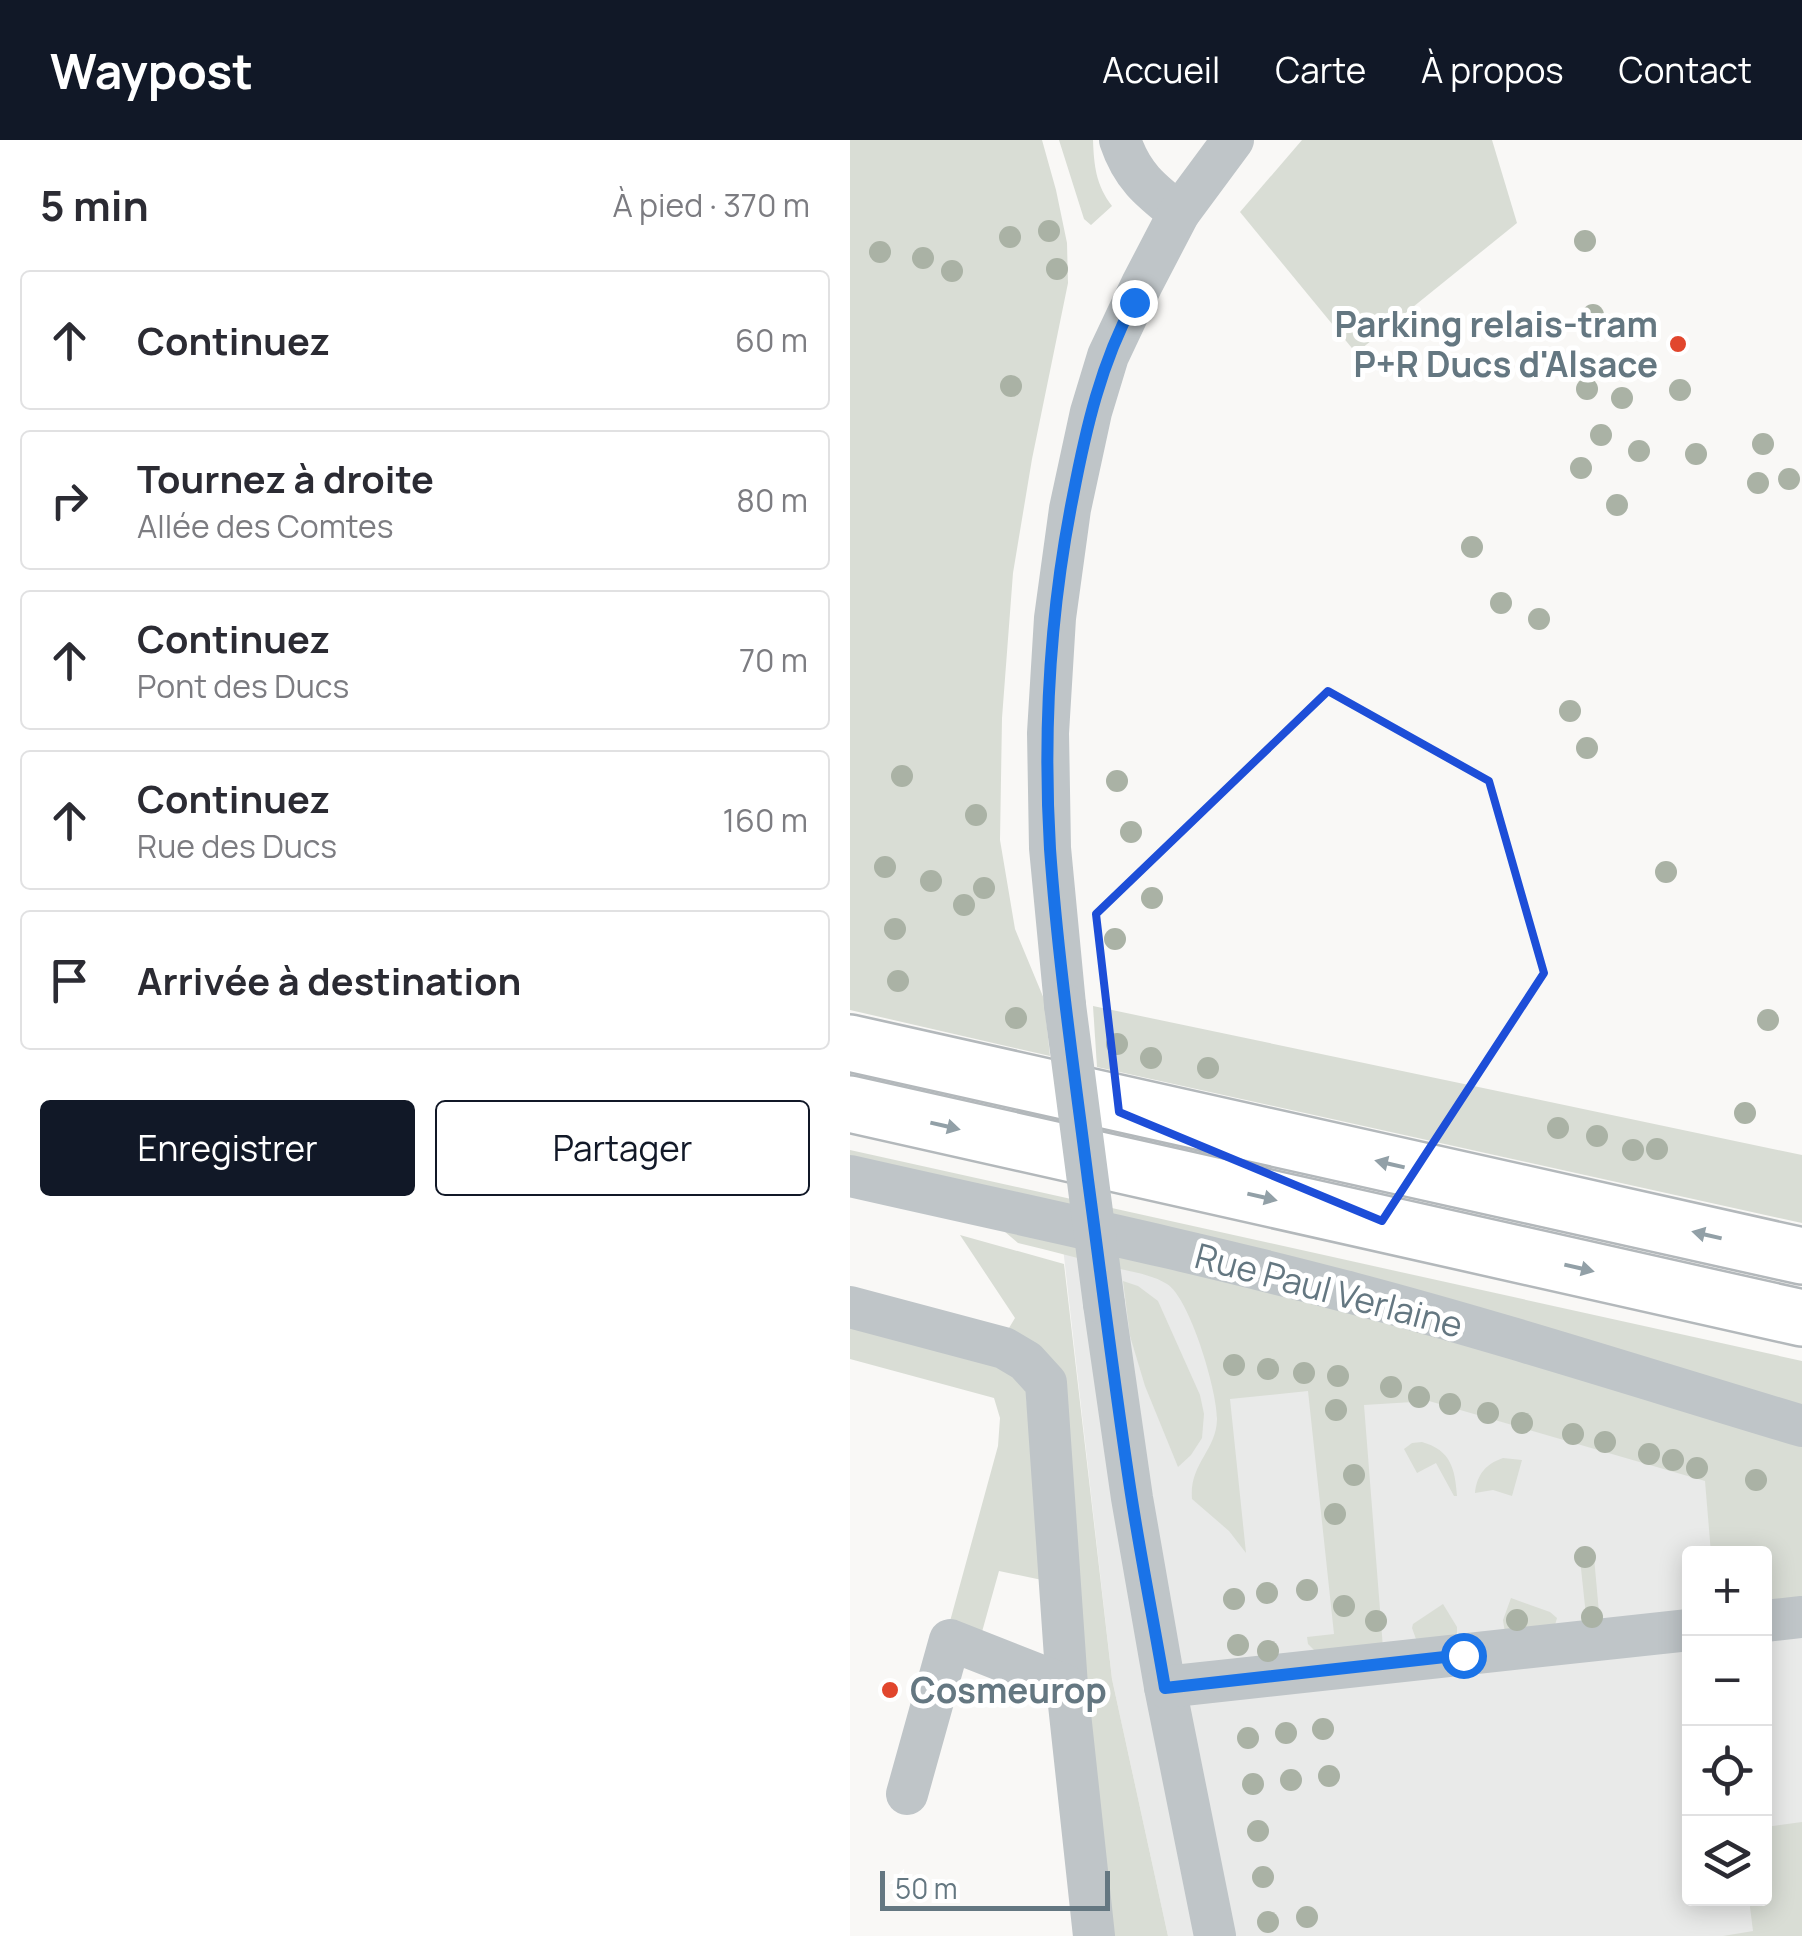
<!DOCTYPE html>
<html lang="fr">
<meta charset="utf-8">
<style>
:root{--surface:#fff;--page:#f2f2f3;--text:#2b2b33;--muted:#7c7c81;--line:#e1e1e2;--accent:#111827}
body{margin:0;font-family:Manrope,sans-serif;background:var(--page);color:var(--text)}
.controls{position:absolute;right:30px;bottom:30px;display:grid;overflow:hidden;border-radius:10px;box-shadow:0 5px 25px #0003}
.controls button{width:90px;height:90px;display:grid;place-items:center;padding:0;border:0;border-bottom:2px solid var(--line);background:var(--surface);color:var(--text);font:50px sans-serif}
.scale{position:absolute;left:30px;bottom:25px;width:230px;box-sizing:border-box;padding-left:10px;border:5px solid #647781;border-top:0;font-size:28px;line-height:35px;white-space:nowrap;color:#647781;-webkit-text-stroke:8px #fff;paint-order:stroke}
.stop{position:absolute;width:30px;height:30px;margin:-22px;border:8px solid #1a73e8;border-radius:50%;background:#fff}
.stop.end{background:#1a73e8;border-color:#fff;box-shadow:0 2px 10px #0008}
.list{margin:0;padding:0;list-style:none}
h2{display:flex;justify-content:space-between;align-items:center;height:130px;margin:0;padding:0 40px;font-size:42px}
h2 small{font-size:32px;font-weight:400;color:var(--muted)}
.list li{display:grid;grid-template-columns:65px 1fr auto;gap:30px;align-items:center;box-sizing:border-box;height:140px;margin:0 20px 20px;padding:0 20px;border:2px solid var(--line);border-radius:10px}
.list b{display:block;font-size:38px;white-space:nowrap}
.list p{margin:0;font-size:32px;white-space:nowrap;color:var(--muted)}
.list em{font-size:32px;font-style:normal;color:var(--muted)}
.actions{display:flex;gap:20px;padding:30px 40px}
.actions a{flex:1;padding:22px 0;border:2px solid var(--accent);border-radius:10px;text-align:center;font-size:35px;color:var(--accent)}
.actions .main{background:var(--accent);color:#fff}
.icon{flex:none;width:55px;height:55px;fill:none;stroke:currentColor;stroke-width:2;stroke-linecap:round;stroke-linejoin:round}
.map{position:relative;flex:none;width:952px;height:1796px;overflow:hidden}
header{display:flex;align-items:center;gap:60px;box-sizing:border-box;height:140px;padding:0 50px;background:var(--accent);color:#fff}
header strong{font-size:48px}
nav{display:flex;gap:55px;margin-inline-start:auto;font-size:35px}
main{display:flex}
aside{flex:1;background:var(--surface)}
.map>svg:first-child{display:block}
.built{fill:#e9eae9;fill-rule:evenodd}
.green{fill:#d9ddd5}
.lines{fill:none;stroke-linecap:round;stroke-linejoin:round}
.highway-casing{stroke:#b3b8bb;stroke-width:60}
.minor{stroke:#bfc5c8;stroke-width:42}
.highway{stroke:#fff;stroke-width:55}
.minor-bridge{stroke:#bfc5c8;stroke-width:42}
.tree{fill:#aab2a5}
.oneway{fill:#92a0a7}
.route{stroke:#1a73e8;stroke-width:12}
.marked{fill:none;stroke:#1d4ed8;stroke-width:8;stroke-linejoin:round}
.poi-dot{fill:#e1462d;stroke:#fff;stroke-width:4}
.labels{text-anchor:middle;dominant-baseline:central;stroke-width:10;stroke-linejoin:round;paint-order:stroke}
.poi-label{font-size:35px;font-weight:bold;fill:#647781;stroke:#fff;text-anchor:end}
.street-label{font-size:35px;fill:#647781;stroke:#fff}
</style>
<header>
<strong>Waypost</strong>
<nav><a>Accueil</a><a>Carte</a><a>À propos</a><a>Contact</a></nav>
</header>
<main>
<aside>
<h2>5 min<small>À pied · 370 m</small></h2>
<ul class="list">
<li><svg class="icon" aria-label="ahead" viewBox="0 0 24 24"><path d="M12 20V5M6 11l6-6 6 6"/></svg><div><b>Continuez</b></div><em>60 m</em></li>
<li><svg class="icon" aria-label="right" viewBox="0 0 24 24"><path d="M7 20v-9h11M14 6l5 5-5 5"/></svg><div><b>Tournez à droite</b><p>Allée des Comtes</p></div><em>80 m</em></li>
<li><svg class="icon" aria-label="ahead" viewBox="0 0 24 24"><path d="M12 20V5M6 11l6-6 6 6"/></svg><div><b>Continuez</b><p>Pont des Ducs</p></div><em>70 m</em></li>
<li><svg class="icon" aria-label="ahead" viewBox="0 0 24 24"><path d="M12 20V5M6 11l6-6 6 6"/></svg><div><b>Continuez</b><p>Rue des Ducs</p></div><em>160 m</em></li>
<li><svg class="icon" aria-label="arrive" viewBox="0 0 24 24"><path d="M6 21V4h12l-3 4 3 4H6"/></svg><div><b>Arrivée à destination</b></div></li>
</ul>
<div class="actions"><a class="main">Enregistrer</a><a>Partager</a></div>
</aside>
<div class="map">
<svg width="952" height="1796" viewBox="0 0 952 1796">
<rect width="100%" height="100%" fill="#f9f8f6"/>
<path class="built" d="M212,1099l740,171v526h-634l-56,-257zM839,1414h75v344h-75z"/>
<g class="green">
<polygon points="0,0 192,0 206,50 217,103 218,143 182,319 163,433 152,578 150,700 165,789 194,859 200,916 0,870"/>
<path d="M209,0h34c1,26 3,45 19,66l-21,19 -7,-6z"/>
<polygon points="452,0 642,0 667,83 506,213 390,72"/>
<polygon points="243,866 952,1015 952,1083 247,927"/>
<polygon points="0,1010 952,1221 952,1270 0,1022"/>
<path d="M154,1091l294,66 504,141v163l-37,4 -1,-51 -53,-1 -6,-72 -276,-80 -65,4 19,243 -67,4 -8,-8 -1,-7 27,-3 -26,-243 -78,8 16,154 -17,-22 -37,-32c-3,-35 24,-48 25,-79 1,-27 -27,-122 -50,-136 -14,-9 -34,-12 -51,-16 -33,-9 -65,-17 -98,-25z"/>
<polygon points="110,1095 214,1124 262,1539 318,1796 263,1796 208,1261 153,1198 165,1178"/>
<polygon points="273,1141 288,1146 308,1161 350,1255 354,1274 352,1298 341,1315 328,1327 295,1246 280,1196"/>
<polygon points="0,1178 137,1215 175,1241 192,1440 149,1431 130,1499 99,1485 148,1306 150,1278 144,1258 0,1219"/>
<path d="M572,1302c29,8 33,27 35,54h-3l-18,-33 -19,10 -13,-24 8,-6z"/>
<path d="M653,1318l19,2 -10,36 -19,-6 -18,3c2,-19 11,-29 28,-35z"/>
<polygon points="744,1417 750,1484 737,1485 730,1419"/>
<polygon points="661,1458 700,1472 707,1478 705,1485 655,1493 653,1480"/>
<polygon points="593,1464 607,1487 607,1493 604,1497 566,1499 562,1488 563,1484"/>
<polygon points="952,1682 952,1796 873,1796 903,1791 899,1759 914,1758 915,1687"/>
</g>
<g class="lines">
<defs>
<g id="highway">
<polyline points="0,903 952,1116"/>
<polyline points="0,964 952,1178"/>
</g>
</defs>
<use href="#highway" class="highway-casing"/>
<g class="minor">
<path d="M270,0c12,36 30,50 59,73"/>
<polyline points="215,865 200,708 198,593 205,478 220,369 241,272 258,216 292,144 329,73 383,0"/>
<path d="M0,1036c167,38 336,73 502,117 151,40 300,88 450,133"/>
<polyline points="254,1164 282,1358 315,1547 365,1796"/>
<polyline points="0,1167 154,1208 176,1221 196,1243 217,1546"/>
<polyline points="914,1481 952,1477"/>
<polyline points="315,1547 839,1490"/>
<polyline points="57,1654 100,1500 217,1546 244,1796"/>
</g>
<use href="#highway" class="highway"/>
<polyline class="minor-bridge" points="215,865 254,1164"/>
</g>
<g class="tree">
<circle cx="199" cy="91" r="11"/>
<circle cx="160" cy="97" r="11"/>
<circle cx="735" cy="101" r="11"/>
<circle cx="30" cy="112" r="11"/>
<circle cx="73" cy="118" r="11"/>
<circle cx="207" cy="129" r="11"/>
<circle cx="102" cy="131" r="11"/>
<circle cx="743" cy="175" r="11"/>
<circle cx="161" cy="246" r="11"/>
<circle cx="737" cy="249" r="11"/>
<circle cx="830" cy="250" r="11"/>
<circle cx="772" cy="258" r="11"/>
<circle cx="751" cy="295" r="11"/>
<circle cx="913" cy="304" r="11"/>
<circle cx="789" cy="311" r="11"/>
<circle cx="846" cy="314" r="11"/>
<circle cx="731" cy="328" r="11"/>
<circle cx="939" cy="339" r="11"/>
<circle cx="908" cy="343" r="11"/>
<circle cx="767" cy="365" r="11"/>
<circle cx="622" cy="407" r="11"/>
<circle cx="651" cy="463" r="11"/>
<circle cx="689" cy="479" r="11"/>
<circle cx="720" cy="571" r="11"/>
<circle cx="737" cy="608" r="11"/>
<circle cx="52" cy="636" r="11"/>
<circle cx="267" cy="641" r="11"/>
<circle cx="126" cy="675" r="11"/>
<circle cx="281" cy="692" r="11"/>
<circle cx="35" cy="727" r="11"/>
<circle cx="816" cy="732" r="11"/>
<circle cx="81" cy="741" r="11"/>
<circle cx="134" cy="748" r="11"/>
<circle cx="302" cy="758" r="11"/>
<circle cx="114" cy="765" r="11"/>
<circle cx="45" cy="789" r="11"/>
<circle cx="265" cy="799" r="11"/>
<circle cx="48" cy="841" r="11"/>
<circle cx="166" cy="878" r="11"/>
<circle cx="918" cy="880" r="11"/>
<circle cx="267" cy="904" r="11"/>
<circle cx="301" cy="918" r="11"/>
<circle cx="358" cy="928" r="11"/>
<circle cx="895" cy="973" r="11"/>
<circle cx="708" cy="988" r="11"/>
<circle cx="747" cy="996" r="11"/>
<circle cx="807" cy="1009" r="11"/>
<circle cx="783" cy="1010" r="11"/>
<circle cx="384" cy="1225" r="11"/>
<circle cx="418" cy="1229" r="11"/>
<circle cx="454" cy="1233" r="11"/>
<circle cx="488" cy="1236" r="11"/>
<circle cx="541" cy="1247" r="11"/>
<circle cx="569" cy="1257" r="11"/>
<circle cx="600" cy="1264" r="11"/>
<circle cx="486" cy="1270" r="11"/>
<circle cx="638" cy="1273" r="11"/>
<circle cx="672" cy="1283" r="11"/>
<circle cx="723" cy="1294" r="11"/>
<circle cx="755" cy="1302" r="11"/>
<circle cx="799" cy="1314" r="11"/>
<circle cx="823" cy="1320" r="11"/>
<circle cx="847" cy="1328" r="11"/>
<circle cx="504" cy="1335" r="11"/>
<circle cx="906" cy="1340" r="11"/>
<circle cx="485" cy="1374" r="11"/>
<circle cx="735" cy="1417" r="11"/>
<circle cx="457" cy="1450" r="11"/>
<circle cx="417" cy="1453" r="11"/>
<circle cx="384" cy="1459" r="11"/>
<circle cx="494" cy="1466" r="11"/>
<circle cx="742" cy="1477" r="11"/>
<circle cx="667" cy="1480" r="11"/>
<circle cx="526" cy="1481" r="11"/>
<circle cx="388" cy="1505" r="11"/>
<circle cx="418" cy="1511" r="11"/>
<circle cx="473" cy="1589" r="11"/>
<circle cx="436" cy="1593" r="11"/>
<circle cx="398" cy="1598" r="11"/>
<circle cx="479" cy="1636" r="11"/>
<circle cx="441" cy="1640" r="11"/>
<circle cx="403" cy="1644" r="11"/>
<circle cx="408" cy="1691" r="11"/>
<circle cx="413" cy="1737" r="11"/>
<circle cx="457" cy="1777" r="11"/>
<circle cx="418" cy="1782" r="11"/>
</g>
<defs><path id="oneway-solid" d="M-6-.8H1V-3.2L6.5 0L1 3.2V.8H-6Z" transform="scale(2.5)"/></defs>
<g class="oneway">
<use href="#oneway-solid" transform="translate(95 986) rotate(13)"/>
<use href="#oneway-solid" transform="translate(540 1024) rotate(-167)"/>
<use href="#oneway-solid" transform="translate(412 1057) rotate(13)"/>
<use href="#oneway-solid" transform="translate(857 1095) rotate(-167)"/>
<use href="#oneway-solid" transform="translate(729 1128) rotate(13)"/>
</g>
<g class="lines">
<path class="route" d="M284,162c-33,61 -48,126 -61,194 -23,115 -30,235 -23,353 8,111 24,221 38,331 14,104 27,210 43,314 10,65 23,129 34,194l298,-33"/>
</g>
<path class="marked" d="M478,551l161,90 55,192 -162,248 -263,-109 -23,-198z"/>
<g class="poi-dot">
<circle cx="828" cy="204" r="10"/>
<circle cx="40" cy="1550" r="10"/>
</g>
<g class="labels">
<g class="poi-label">
<text x="808" y="184">Parking relais-tram<tspan x="808" dy="40">P+R Ducs d'Alsace</tspan></text>
<text x="60" y="1550" text-anchor="start">Cosmeurop</text>
</g>
<g class="street-label">
<text transform="translate(479 1150) rotate(15)">Rue Paul Verlaine</text>
</g>
</g>
</svg>
<div class="controls">
<button>+</button>
<button>−</button>
<button><svg class="icon" aria-label="locate" viewBox="0 0 24 24"><circle cx="12" cy="12" r="6"/><path d="M12 2v4M12 18v4M2 12h4M18 12h4"/></svg></button>
<button><svg class="icon" aria-label="layers" viewBox="0 0 24 24"><path d="M12 4l9 5-9 5-9-5zM3 14l9 5 9-5"/></svg></button>
</div>
<div class="scale">50 m</div>
<div class="stop" style="left:613px;top:1515px"></div>
<div class="stop end" style="left:284px;top:162px"></div>
</div>
</main>
